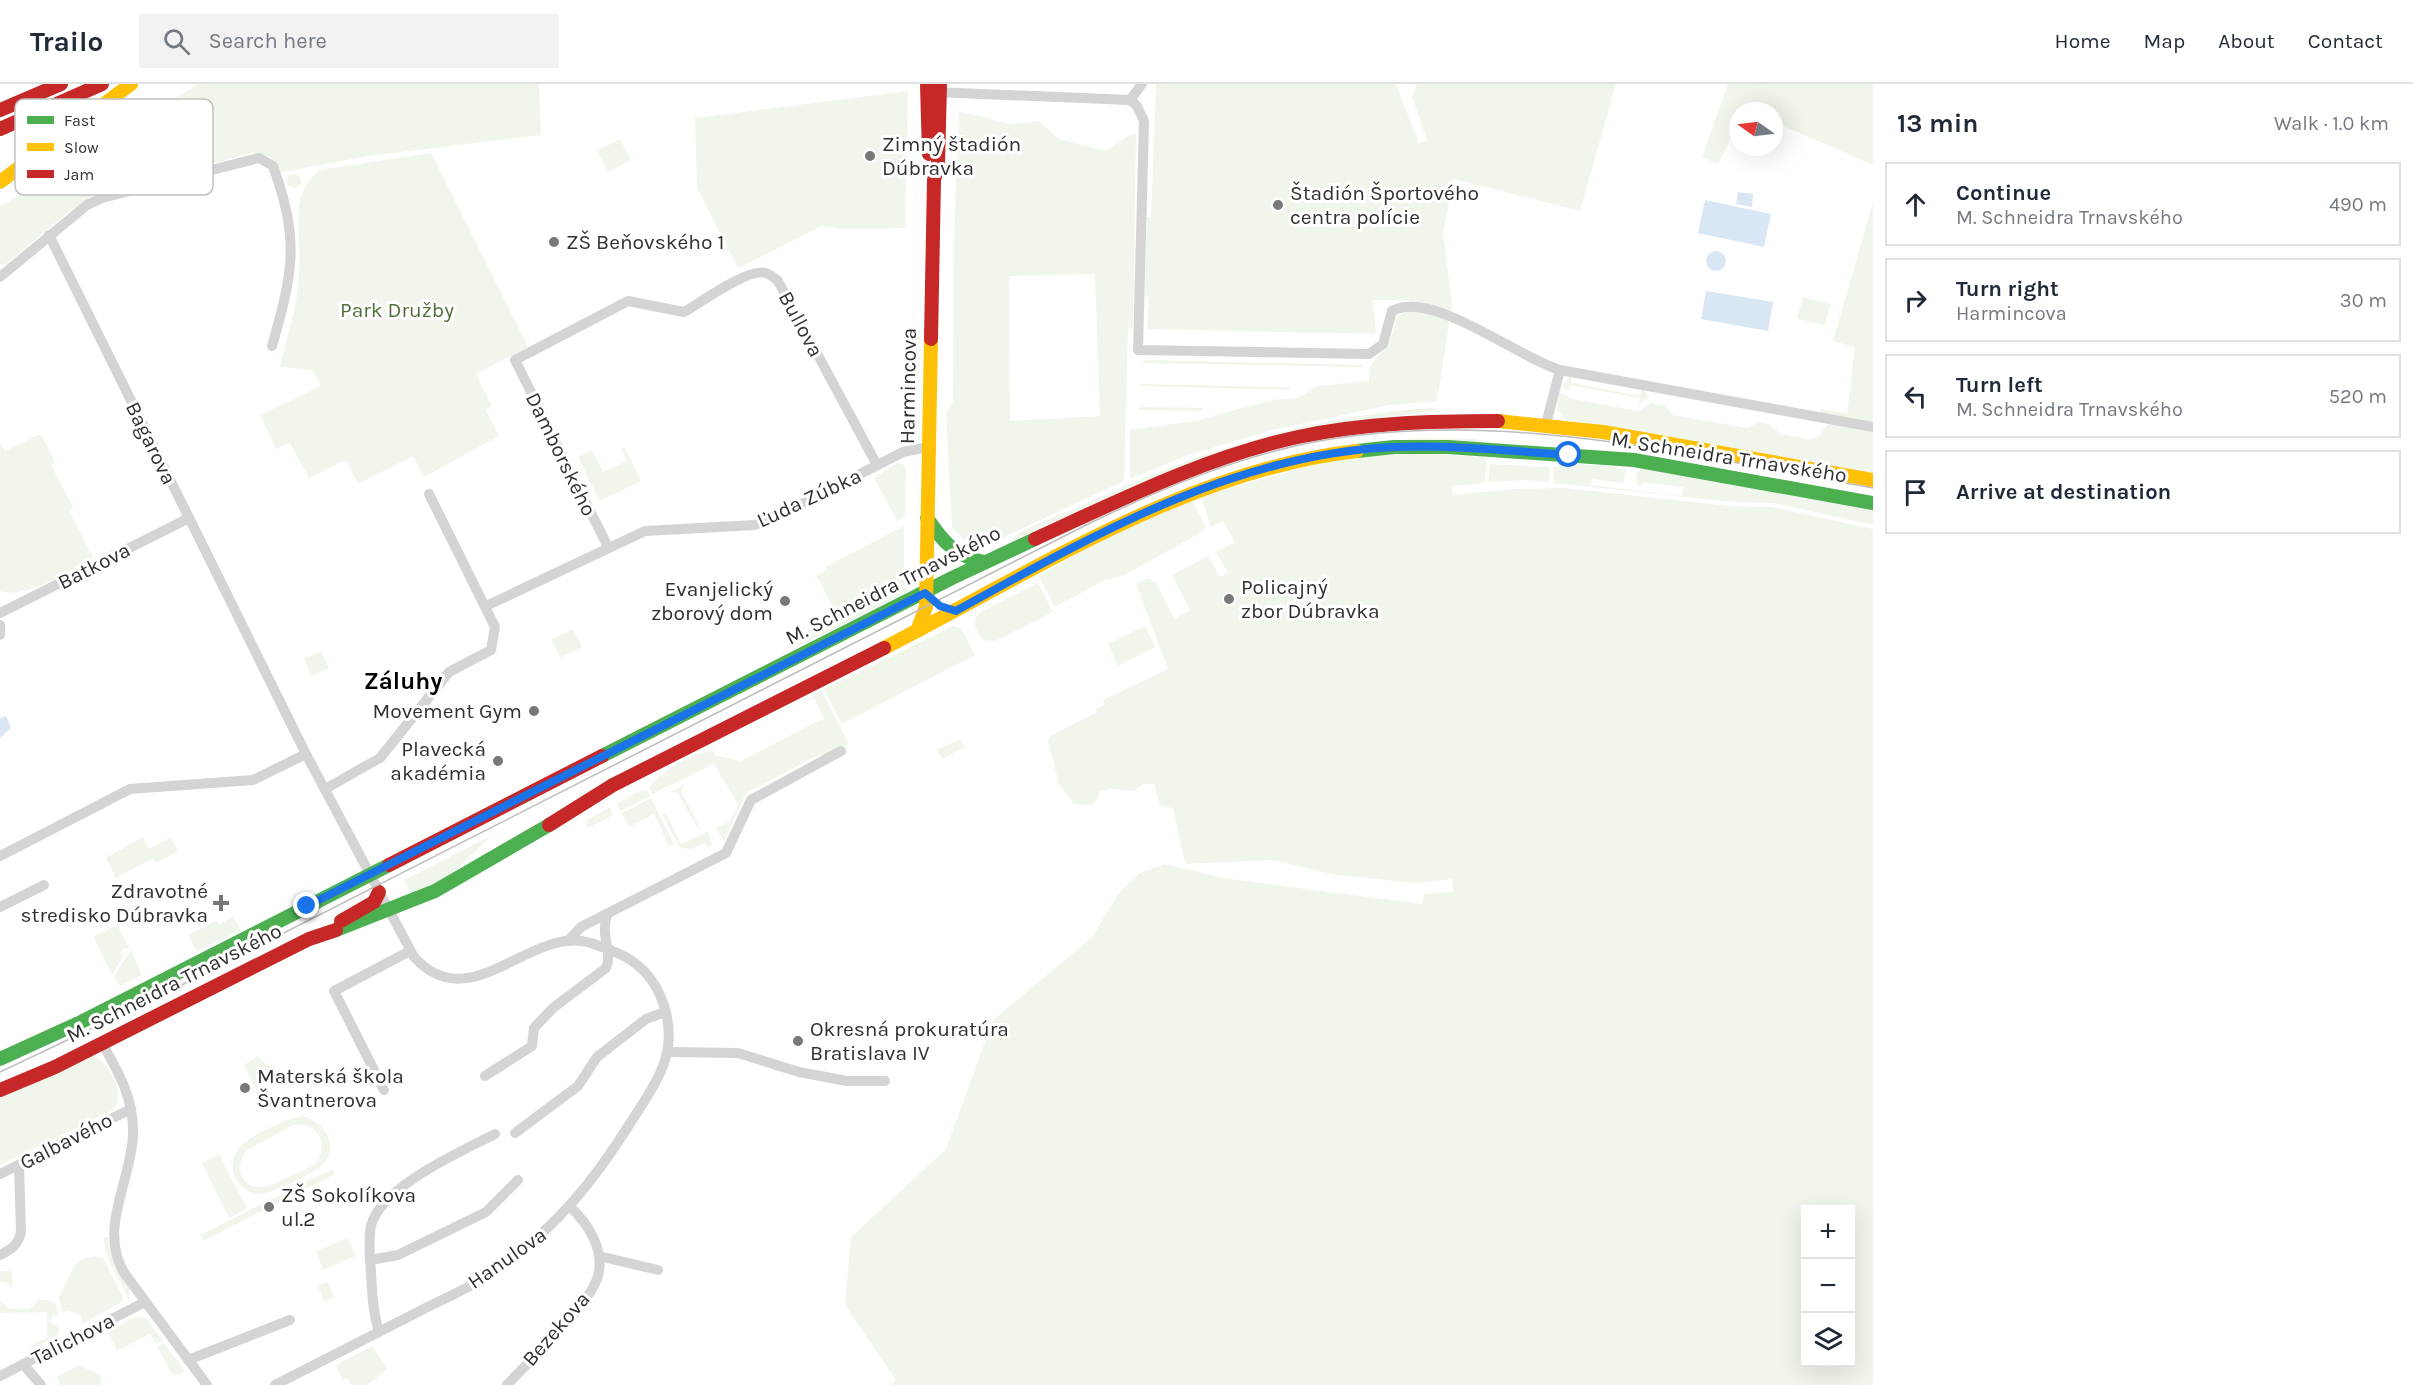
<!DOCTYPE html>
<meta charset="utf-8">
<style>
:root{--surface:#fff;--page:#f2f2f3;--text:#1f2937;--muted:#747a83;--line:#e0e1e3}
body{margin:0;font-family:Karla,sans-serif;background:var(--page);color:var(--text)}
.controls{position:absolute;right:18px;bottom:18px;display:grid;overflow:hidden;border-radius:0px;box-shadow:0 6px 24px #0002}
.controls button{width:54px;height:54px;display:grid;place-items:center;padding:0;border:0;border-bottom:2px solid var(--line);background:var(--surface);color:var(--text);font:30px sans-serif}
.compass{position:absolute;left:1729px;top:18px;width:54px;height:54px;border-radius:50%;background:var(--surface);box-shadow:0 6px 24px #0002;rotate:284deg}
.stop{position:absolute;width:18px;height:18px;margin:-14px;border:4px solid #1a73e8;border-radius:50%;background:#fff}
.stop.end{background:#1a73e8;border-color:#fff;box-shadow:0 2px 6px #0008}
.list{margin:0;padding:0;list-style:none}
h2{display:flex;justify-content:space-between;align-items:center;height:78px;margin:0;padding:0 24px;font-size:26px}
h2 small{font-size:20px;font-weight:400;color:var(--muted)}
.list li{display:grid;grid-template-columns:39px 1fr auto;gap:18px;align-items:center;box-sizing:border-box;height:84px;margin:0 12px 12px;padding:0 12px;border:2px solid var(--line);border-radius:0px}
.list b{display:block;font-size:22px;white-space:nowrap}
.list p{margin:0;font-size:20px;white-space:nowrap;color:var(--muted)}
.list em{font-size:20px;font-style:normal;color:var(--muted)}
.icon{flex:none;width:33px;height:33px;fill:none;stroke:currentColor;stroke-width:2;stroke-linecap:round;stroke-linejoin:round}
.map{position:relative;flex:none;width:1873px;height:1301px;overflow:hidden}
header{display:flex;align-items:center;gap:36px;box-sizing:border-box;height:84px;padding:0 30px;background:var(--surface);border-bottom:2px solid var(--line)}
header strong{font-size:28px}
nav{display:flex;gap:33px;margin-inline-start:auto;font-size:21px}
.search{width:420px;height:54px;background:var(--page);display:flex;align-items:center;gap:15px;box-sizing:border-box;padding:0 21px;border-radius:0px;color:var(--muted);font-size:22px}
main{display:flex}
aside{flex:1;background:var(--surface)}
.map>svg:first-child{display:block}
.green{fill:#f1f6ec;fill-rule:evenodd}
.water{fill:#d8e7f3}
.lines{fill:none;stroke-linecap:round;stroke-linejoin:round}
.street{stroke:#d4d4d4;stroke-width:10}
.fast{stroke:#4caf50;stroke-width:14}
.slow{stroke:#ffc107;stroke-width:14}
.jam{stroke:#c62828;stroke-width:14}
.tram{stroke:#bcbcbc;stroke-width:1.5}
.route{stroke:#1a73e8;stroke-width:8}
.poi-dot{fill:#787878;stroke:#fff;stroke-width:2}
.labels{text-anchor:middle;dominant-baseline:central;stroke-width:6;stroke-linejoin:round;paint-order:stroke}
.poi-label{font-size:21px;fill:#303030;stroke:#fff;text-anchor:start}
.park-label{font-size:21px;fill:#506f3a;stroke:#fff}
.street-label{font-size:21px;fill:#303030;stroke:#fff}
.quarter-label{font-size:24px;font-weight:bold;fill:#000;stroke:#fff}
.key{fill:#fff;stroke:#c1c1c1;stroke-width:1.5}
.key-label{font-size:16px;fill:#303030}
</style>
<header>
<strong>Trailo</strong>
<div class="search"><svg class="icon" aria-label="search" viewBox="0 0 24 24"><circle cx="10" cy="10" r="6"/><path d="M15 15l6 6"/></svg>Search here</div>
<nav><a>Home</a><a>Map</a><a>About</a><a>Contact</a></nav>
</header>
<main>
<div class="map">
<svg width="1873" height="1301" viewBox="0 0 1873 1301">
<rect width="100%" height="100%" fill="#fff"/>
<g class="green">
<path d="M199,0h340l2,51 -173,21 -89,17 -8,-16 -19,-4 -158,43 -28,18 -61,51 -5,-1v-57c67,-40 131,-84 199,-123z"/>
<path d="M1156,0h240l23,59 8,-3 -15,-43 5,-13h199l-36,127 -126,-32 -11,53 9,73 -15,96 -47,4 -118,25 -86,26 -56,23v-49l64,-9 79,-21 25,-2 20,-12 51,-5c0,-24 9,-20 19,-37 5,-8 6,-19 10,-28l12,-6 -1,-10h-36l3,34 -229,-5 2,-32 -4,-1 2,-79h4z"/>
<polygon points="1728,0 1873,0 1873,81 1774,38 1774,27 1738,27 1738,41 1718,80 1702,73"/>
<polygon points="908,7 905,144 844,145 822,142 741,183 737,182 697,104 695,34"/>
<path d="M959,27l52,13 28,-3 20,18 47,12 23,-16 7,-1 -3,194 -5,1 -4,152 -135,63 -25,-4 -12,-13 -6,-113 7,-13 1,-163zM1095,190l5,142 -90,5 -1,-145z"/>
<polygon points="620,55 631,76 608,88 597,67"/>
<path d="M431,69l97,194 -52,27 16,32 -6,4 13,26 -75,41 -11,-21 -55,28 -12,-24 -37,18 -19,-35 -14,6 -16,-34 61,-29 -9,-16 -32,-3c5,-24 14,-48 17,-73 2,-17 3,-34 2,-51 -1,-31 -5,-49 20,-73z"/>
<circle cx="294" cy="97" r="7"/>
<polygon points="1873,118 1873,339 1820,329 1821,325 1847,330 1855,263 1833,257"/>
<polygon points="1803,213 1830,220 1825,241 1797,235"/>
<polygon points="1146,276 1362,281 1362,283 1141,279"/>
<polygon points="1568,293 1571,293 1571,299 1640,312 1642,306 1646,309 1648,314 1639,320 1640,314 1570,301 1569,307 1563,302"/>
<polygon points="1140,300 1289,303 1289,306 1140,302"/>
<polygon points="1559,309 1568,311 1568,314 1638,327 1651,319 1664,321 1673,331 1747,344 1759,338 1768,340 1781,350 1808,355 1818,353 1828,340 1873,348 1873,390 1567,336 1557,326"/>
<polygon points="1139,323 1203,324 1203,327 1139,326"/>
<path d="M1432,324l4,3 -105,14 -192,58 -124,57 -3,-1c13,-12 48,-24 66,-32 113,-53 228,-91 354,-99z"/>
<path d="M38,351l4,1 13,26 -4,3 22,42 -4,3 24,48c-24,12 -67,42 -93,33v-148l5,8z"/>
<polygon points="1420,354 1478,355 1477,359 1320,366 1246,383 1320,365"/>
<polygon points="625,363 641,397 600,417 578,373 592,366 603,388 627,377 621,365"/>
<path d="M1404,368l80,5 3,6 -3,20 -32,3v9l63,-6 49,-1 166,18 42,1 101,22v856h-981l3,-6 -50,-74 6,-68 95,-88 47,-129 99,-83 27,-44 21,-20 25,-9 57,14 200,26 2,-10 29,-2 -1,-13 -37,4 -79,-8 -64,-15 -87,4 -12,-56 -13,-2 -6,-22h-10l-10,7 -23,-2 -12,3 -1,7 -6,6 -18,-1 -15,-20 -11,-43 2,-5 47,-24 -1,-3 9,-4 -2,-5 65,-31 -32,-85 12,-6 8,4 18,37 16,-9 -18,-35 36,-19 12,21 8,-4 -12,-21 19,-10 -12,-21 -12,6 -10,-31 134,-37zM1806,1126h44v152h-44z"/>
<polygon points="897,379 902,379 906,385 905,432 897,437 874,394"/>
<polygon points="1558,379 1615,382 1626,387 1623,399 1592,395 1590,401 1682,412 1683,403 1642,398 1641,402 1637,401 1636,389 1643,384 1873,424 1873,441 1773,419 1732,418 1554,399 1553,383 1558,383"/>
<polygon points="1490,380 1550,383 1549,398 1525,396 1488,398"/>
<path d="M1192,416l14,28 -8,6 -75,42 -18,4 -50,27 -16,-30c48,-32 100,-55 153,-77z"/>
<polygon points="904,442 904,503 909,504 903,512 797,563 791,555 837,532 818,494 814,493 827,486 825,483"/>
<path d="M1038,499l15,29 -58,29 -11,-1c-8,-8 -13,-17 -5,-27z"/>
<polygon points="953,542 961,544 975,571 842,640 824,605"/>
<polygon points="1145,542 1155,563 1118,582 1108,560"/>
<polygon points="573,545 582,563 560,574 551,555"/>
<polygon points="321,567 329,584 311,592 304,575"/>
<path d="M821,606l28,54 -24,13 -5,-3 -74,39 -22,48 -9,-13 15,-7 8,-16 -24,-41 -62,30 -3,-7c17,-18 39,-34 65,-36l1,4 26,6 83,-43 -10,-20 -11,5z"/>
<polygon points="960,655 965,663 942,675 937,666"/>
<polygon points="685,700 681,707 700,744 698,745 678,709 670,708"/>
<polygon points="647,706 650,712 620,727 617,720 639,707"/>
<polygon points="651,714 674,760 669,762 654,730 629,743 622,729"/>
<polygon points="610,723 613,731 586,745 587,736"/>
<polygon points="666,729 681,760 708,747 712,761 708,763 704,759 692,765 680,764 662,730"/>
<polygon points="491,752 448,794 411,812 404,796"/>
<polygon points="143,753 149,765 171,753 178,767 156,779 153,774 116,794 106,774"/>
<polygon points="233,832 241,846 197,868 188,851 217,836 219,841"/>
<polygon points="117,841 129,863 127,865 124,864 120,869 123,872 112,891 94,855 95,852"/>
<polygon points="131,865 142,891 120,902 114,893"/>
<path d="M90,971c19,5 37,39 23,55l-113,55v-69z"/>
<polygon points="258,972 276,991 256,1006 244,981"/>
<path d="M302,1032c22,5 38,28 21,48 -9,10 -54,32 -67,30 -9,-2 -17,-8 -21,-17 -4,-10 -3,-22 5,-30 9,-11 48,-29 62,-31zM293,1041c23,-4 35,16 25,36 -7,7 -17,10 -25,14 -20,10 -47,24 -54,-7l6,-17z"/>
<polygon points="219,1070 247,1125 229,1134 202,1079"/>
<polygon points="332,1085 335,1090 203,1157 200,1151"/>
<path d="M104,1153h4c2,21 9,34 22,50l-1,17c-5,-25 -26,-41 -25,-67z"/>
<polygon points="348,1154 356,1172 323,1186 316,1167"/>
<polygon points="93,1172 103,1174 123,1213 122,1218 82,1240 81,1232 68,1226 62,1229 59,1213 74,1182 82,1175"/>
<polygon points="0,1187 12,1187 12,1204 6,1198 0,1198"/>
<polygon points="328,1198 334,1213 324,1218 318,1202"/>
<polygon points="39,1216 48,1216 56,1220 58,1232 53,1232 49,1239 59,1242 58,1251 27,1268 38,1257 47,1255 47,1228 0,1229 0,1217 10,1225 29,1225"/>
<polygon points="141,1233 148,1236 163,1257 156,1260 150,1250 117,1267 108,1248 131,1235"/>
<polygon points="164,1259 185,1287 178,1291 172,1290 157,1263"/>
<polygon points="372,1262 388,1285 367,1301 350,1301 347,1294 342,1296 336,1281"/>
<polygon points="79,1281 101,1292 100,1301 60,1301 57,1293"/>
</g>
<g class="water">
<polygon points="1738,108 1753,110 1752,123 1736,120"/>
<polygon points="1705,116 1771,130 1764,163 1698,149"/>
<circle cx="1716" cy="177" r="10"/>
<polygon points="1706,207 1773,218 1768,247 1701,235"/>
<polygon points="6,632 11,644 0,654 0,635"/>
</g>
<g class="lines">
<g class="street">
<path d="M934,8l196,8 7,6 7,15 -6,229 231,4 14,-10 9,-33c40,-22 126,47 168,59l313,57"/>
<polyline points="1130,16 1142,0"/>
<path d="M49,151l257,519 108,203c57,63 117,-33 177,-14 13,5 30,10 41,18 32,22 45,69 31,105 -8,21 -22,40 -34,59 -36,57 -71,100 -126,140 -26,20 -58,33 -87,48 -47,24 -94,48 -141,72"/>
<path d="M0,193l87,-72 15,-7 157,-40 14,8c27,75 20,106 -1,180"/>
<polyline points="1546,340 1560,286"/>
<path d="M608,463l-93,-187 113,-59 56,11c16,-9 65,-45 82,-39 4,1 8,5 12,8l99,184"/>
<polyline points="486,522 645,447 755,441 786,428 903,368 928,363"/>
<polyline points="0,529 189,434"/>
<polyline points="0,541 0,551"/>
<polyline points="325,705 380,674 449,588 491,566 495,543 429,410"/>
<polyline points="0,772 130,705 253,696 306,670"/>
<polyline points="0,823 44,801"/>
<polyline points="568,857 581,843 726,769 751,716 841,667"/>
<path d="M102,959c17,30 32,56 31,91 -1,46 -36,96 -8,140l82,111"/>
<polyline points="668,968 738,969 799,988 847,997 885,997"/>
<path d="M485,992l47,-30 2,-18 19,-20 53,-40c7,-14 -6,-32 1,-53"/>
<polyline points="384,1006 334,907 410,867"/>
<polyline points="515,1049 578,1002 597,973 646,935 665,928"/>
<polyline points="0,1090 131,1025"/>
<path d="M0,1171c12,-6 18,-10 21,-23l-2,-67"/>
<polyline points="599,1172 658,1186"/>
<polyline points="370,1176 398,1171 486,1128 518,1096"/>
<path d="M379,1248c-6,-20 -7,-39 -8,-60 -1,-14 -3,-32 0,-46 9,-39 91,-75 124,-92"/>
<polyline points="188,1276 290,1236"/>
<polyline points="23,1280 41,1301"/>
<polyline points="0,1292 145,1218"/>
<path d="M507,1301c22,-24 83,-80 91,-109 7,-26 -10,-53 -28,-69"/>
</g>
<g class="fast">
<polyline points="1357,367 1394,363 1448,363 1634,376 1873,419"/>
<path d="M927,434c16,24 28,38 57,44"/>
<polyline points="602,672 952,494 1035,455"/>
<polyline points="336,846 435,807 549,741"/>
<polyline points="0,975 81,938 389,781"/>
</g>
<g class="slow">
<polyline points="0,98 131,0"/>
<polyline points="1498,337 1603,348 1873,396"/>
<polyline points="917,547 926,523 931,255"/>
<path d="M884,564c149,-76 303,-178 473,-197"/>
</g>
<g class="jam">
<polyline points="927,0 929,70"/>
<polyline points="0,26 61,0"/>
<polyline points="0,45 102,0"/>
<polyline points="931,255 934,96 938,81 940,0"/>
<path d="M1035,455c85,-39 171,-82 263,-102 66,-14 133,-16 200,-16"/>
<polyline points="549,741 613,701 884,564"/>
<polyline points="389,781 602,672"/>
<polyline points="341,837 374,818 379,808"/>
<polyline points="0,1006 55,983 309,855 336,846"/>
</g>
<path class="tram" d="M0,988l158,-75 934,-475c71,-34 144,-65 222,-80 185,-35 377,14 559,46"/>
</g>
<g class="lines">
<path class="route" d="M307,822l618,-313 15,13 16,5c137,-76 280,-158 440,-164 57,-2 115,4 173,8"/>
</g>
<g class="poi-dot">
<circle cx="870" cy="72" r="6"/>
<circle cx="1278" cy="121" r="6"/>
<circle cx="554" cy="158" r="6"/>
<circle cx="1229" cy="515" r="6"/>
<circle cx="785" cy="517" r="6"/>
<circle cx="534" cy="627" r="6"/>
<circle cx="498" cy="677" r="6"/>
<path d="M218 810h6v6h6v6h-6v6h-6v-6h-6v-6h6z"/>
<circle cx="798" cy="957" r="6"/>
<circle cx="245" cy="1004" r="6"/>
<circle cx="269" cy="1123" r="6"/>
</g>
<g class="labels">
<g class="poi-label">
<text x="882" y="60">Zimný štadión<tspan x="882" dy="24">Dúbravka</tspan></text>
<text x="1290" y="109">Štadión Športového<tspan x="1290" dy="24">centra polície</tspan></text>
<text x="566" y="158">ZŠ Beňovského 1</text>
<text x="1241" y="503">Policajný<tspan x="1241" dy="24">zbor Dúbravka</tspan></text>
<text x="773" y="505" text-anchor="end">Evanjelický<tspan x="773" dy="24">zborový dom</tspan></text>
<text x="522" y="627" text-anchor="end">Movement Gym</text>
<text x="486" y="665" text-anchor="end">Plavecká<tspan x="486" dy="24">akadémia</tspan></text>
<text x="208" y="807" text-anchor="end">Zdravotné<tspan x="208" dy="24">stredisko Dúbravka</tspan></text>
<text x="810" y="945">Okresná prokuratúra<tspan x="810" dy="24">Bratislava IV</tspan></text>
<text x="257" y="992">Materská škola<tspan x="257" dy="24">Švantnerova</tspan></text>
<text x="281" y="1111">ZŠ Sokolíkova<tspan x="281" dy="24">ul.2</tspan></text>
</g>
<g class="park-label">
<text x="397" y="226">Park Družby</text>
</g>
<g class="street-label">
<text transform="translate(801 240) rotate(62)">Bullova</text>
<text transform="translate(908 302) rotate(-89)">Harmincova</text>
<text transform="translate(151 359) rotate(64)">Bagarova</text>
<text transform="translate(561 370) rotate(64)">Damborského</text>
<text transform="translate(1729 373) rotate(9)">M. Schneidra Trnavského</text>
<text transform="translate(809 414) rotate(-25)">Ľuda Zúbka</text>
<text transform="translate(94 482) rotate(-27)">Batkova</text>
<text transform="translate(893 501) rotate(-27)">M. Schneidra Trnavského</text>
<text transform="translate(174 899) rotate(-27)">M. Schneidra Trnavského</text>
<text transform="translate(66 1057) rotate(-27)">Galbavého</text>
<text transform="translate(507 1174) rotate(-35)">Hanulova</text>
<text transform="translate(556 1245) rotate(-49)">Bezekova</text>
<text transform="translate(73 1255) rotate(-27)">Talichova</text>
</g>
<g class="quarter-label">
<text x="403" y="597">Záluhy</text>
</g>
</g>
<rect x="15" y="15" width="198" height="96" rx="9" class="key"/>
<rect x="27" y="32" width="27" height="8" fill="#4caf50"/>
<rect x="27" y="59" width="27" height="8" fill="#ffc107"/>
<rect x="27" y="86" width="27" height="8" fill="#c62828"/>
<g class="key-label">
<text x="64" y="42">Fast</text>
<text x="64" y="69">Slow</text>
<text x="64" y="96">Jam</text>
</g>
</svg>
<div class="controls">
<button>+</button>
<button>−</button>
<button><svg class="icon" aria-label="layers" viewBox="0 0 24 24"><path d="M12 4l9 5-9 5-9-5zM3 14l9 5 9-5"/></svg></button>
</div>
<svg class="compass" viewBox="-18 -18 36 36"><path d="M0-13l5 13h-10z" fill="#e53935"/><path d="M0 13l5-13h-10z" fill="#747a83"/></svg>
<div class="stop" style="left:1569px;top:371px"></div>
<div class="stop end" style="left:307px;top:822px"></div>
</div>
<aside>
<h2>13 min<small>Walk · 1.0 km</small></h2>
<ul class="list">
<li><svg class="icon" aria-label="ahead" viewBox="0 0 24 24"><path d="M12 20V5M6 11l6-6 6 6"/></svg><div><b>Continue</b><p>M. Schneidra Trnavského</p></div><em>490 m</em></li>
<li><svg class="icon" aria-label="right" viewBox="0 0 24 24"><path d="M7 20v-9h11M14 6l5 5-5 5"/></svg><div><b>Turn right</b><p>Harmincova</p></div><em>30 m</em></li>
<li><svg class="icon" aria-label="left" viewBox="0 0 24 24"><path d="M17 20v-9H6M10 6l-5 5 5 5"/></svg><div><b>Turn left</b><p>M. Schneidra Trnavského</p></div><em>520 m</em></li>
<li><svg class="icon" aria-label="arrive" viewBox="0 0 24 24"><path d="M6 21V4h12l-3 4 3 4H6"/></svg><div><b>Arrive at destination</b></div></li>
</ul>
</aside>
</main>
